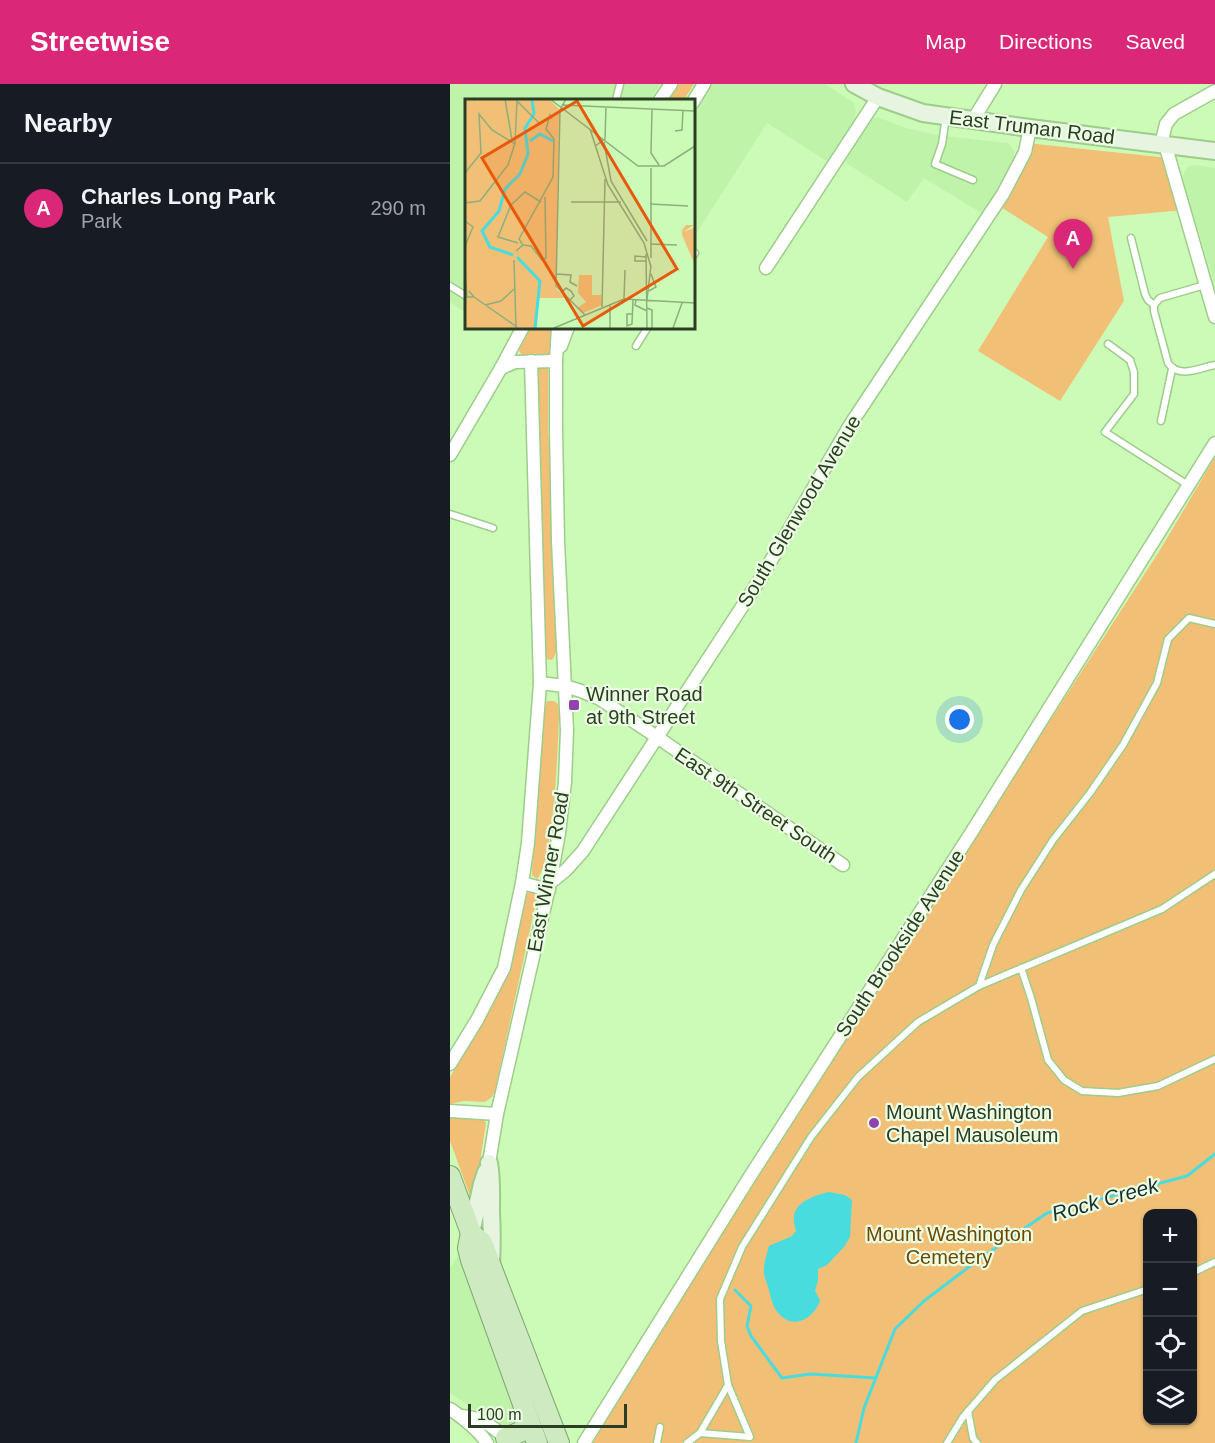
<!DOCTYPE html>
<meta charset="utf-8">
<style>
:root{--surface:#171b24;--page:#20242c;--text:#f1f3f6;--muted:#9ea1a6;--line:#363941;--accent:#db2777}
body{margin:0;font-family:Helvetica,sans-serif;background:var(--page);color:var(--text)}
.controls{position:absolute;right:18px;bottom:18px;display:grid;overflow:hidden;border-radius:12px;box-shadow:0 2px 4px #0004}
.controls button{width:54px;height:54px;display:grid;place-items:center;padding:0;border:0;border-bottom:2px solid var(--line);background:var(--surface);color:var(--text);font:30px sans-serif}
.scale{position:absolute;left:18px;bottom:15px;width:159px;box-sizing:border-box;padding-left:6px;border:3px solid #2b3e23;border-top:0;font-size:16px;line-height:21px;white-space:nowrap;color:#2b3e23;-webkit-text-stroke:4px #ecffe4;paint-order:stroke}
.you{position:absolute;left:510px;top:636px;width:21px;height:21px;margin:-15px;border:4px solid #fff;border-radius:50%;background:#1a73e8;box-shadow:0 0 0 9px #1a73e833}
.badge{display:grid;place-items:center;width:39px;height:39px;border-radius:50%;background:var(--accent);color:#fff;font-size:20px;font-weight:700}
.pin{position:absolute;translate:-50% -50px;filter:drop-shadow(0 2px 3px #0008)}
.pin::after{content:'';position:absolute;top:32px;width:21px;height:18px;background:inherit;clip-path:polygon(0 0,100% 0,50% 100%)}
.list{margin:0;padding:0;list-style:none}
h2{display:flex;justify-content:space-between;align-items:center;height:78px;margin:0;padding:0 24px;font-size:26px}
h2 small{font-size:20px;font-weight:400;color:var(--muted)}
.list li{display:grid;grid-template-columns:39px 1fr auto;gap:18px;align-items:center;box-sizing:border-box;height:90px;padding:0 24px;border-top:2px solid var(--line)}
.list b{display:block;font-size:22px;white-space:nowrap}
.list p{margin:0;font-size:20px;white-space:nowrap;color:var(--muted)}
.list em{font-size:20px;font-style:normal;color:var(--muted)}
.icon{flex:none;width:33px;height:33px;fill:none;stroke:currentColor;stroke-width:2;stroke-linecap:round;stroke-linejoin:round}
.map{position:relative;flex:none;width:765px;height:1359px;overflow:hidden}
header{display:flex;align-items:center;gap:36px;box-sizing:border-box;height:84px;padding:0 30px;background:var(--accent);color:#fff}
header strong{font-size:28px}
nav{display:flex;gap:33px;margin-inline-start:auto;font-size:21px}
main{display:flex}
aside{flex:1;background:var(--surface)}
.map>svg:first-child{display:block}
.built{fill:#bff3a9}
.green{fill:#f1c076;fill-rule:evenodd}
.water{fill:#49dcdf}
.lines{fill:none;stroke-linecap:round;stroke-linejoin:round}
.stream{stroke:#49dcdf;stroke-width:3}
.lane-casing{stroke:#9ecc8b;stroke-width:9}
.street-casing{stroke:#9ecc8b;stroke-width:15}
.secondary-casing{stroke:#9ecc8b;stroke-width:20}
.primary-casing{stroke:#7fa56f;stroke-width:22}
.lane{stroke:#fff;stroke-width:6}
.street{stroke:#fff;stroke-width:12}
.secondary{stroke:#e6f4e0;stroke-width:16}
.primary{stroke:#cdeac1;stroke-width:20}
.poi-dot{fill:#9441b0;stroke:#ecffe4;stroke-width:2}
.labels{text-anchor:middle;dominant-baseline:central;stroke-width:4.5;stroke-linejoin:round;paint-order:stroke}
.street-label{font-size:20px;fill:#2b3e23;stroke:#ecffe4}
.poi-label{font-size:20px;fill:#2b3e23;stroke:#ecffe4;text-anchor:start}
.park-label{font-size:20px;fill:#6b4700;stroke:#ecffe4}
.water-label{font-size:21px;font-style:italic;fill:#162e2e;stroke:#ecffe4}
.inset-river{fill:none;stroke:#49dcdf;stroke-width:3}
.inset-road{fill:none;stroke:#8caf7c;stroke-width:1.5}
.view{fill:#e8590c;fill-opacity:0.15;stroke:#e8590c;stroke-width:3}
.inset-edge{fill:none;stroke:#2b3e23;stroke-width:3}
</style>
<header>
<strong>Streetwise</strong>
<nav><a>Map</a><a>Directions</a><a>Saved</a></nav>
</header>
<main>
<aside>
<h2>Nearby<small></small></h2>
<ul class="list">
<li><span class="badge">A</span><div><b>Charles Long Park</b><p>Park</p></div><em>290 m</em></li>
</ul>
</aside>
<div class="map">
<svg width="765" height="1359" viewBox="0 0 765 1359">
<rect width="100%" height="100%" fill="#ccfbb8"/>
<g class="built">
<polygon points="0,0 210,0 200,16 16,16 16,229 0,218"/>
<polygon points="262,0 375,0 404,19 406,26 405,34 378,78 317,39 244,153 243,152 243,31"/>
<polygon points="422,33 430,34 456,44 492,52 558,59 564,66 564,74 533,130 474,94 457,118 393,77"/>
<polygon points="746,81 765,84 765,201 732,95 735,87 739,82"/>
<polygon points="8,1172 69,1329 70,1336 67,1342 55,1346 0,1309 0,1184"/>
</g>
<g class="green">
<polygon points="226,0 244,0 234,16 216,16"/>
<polygon points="577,59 719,74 734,126 658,133 674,217 610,317 528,267 598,153 546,120"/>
<path d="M79,243h25l-5,27 -1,3c-10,0 -24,3 -29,-6z"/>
<path d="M88,282l10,1v59l10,212c-1,8 -1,16 -6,22l-6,-1 -2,-6 -6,-197z"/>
<path d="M765,373v986h-622l53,-90 309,-485 205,-318zM698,1130h44v206h-44z"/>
<path d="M97,617h7l4,3 1,12c-1,28 -5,147 -22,163l-5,-4v-5l12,-159z"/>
<polygon points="79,808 84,808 87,813 45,1007 42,1013 35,1018 14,1017 0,1020 0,993 38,929 50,904 61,878 76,812"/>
<polygon points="0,1034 32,1034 36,1039 25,1110 20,1112 0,1057"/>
</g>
<path class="water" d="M379,1108l16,3 7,5 -2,37 -6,10 -17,18 -9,4v12l-3,10 5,9c-4,16 -24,30 -39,16 -9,-8 -10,-19 -13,-29 -1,-5 -4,-9 -4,-14 -1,-9 3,-19 5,-27l23,-10 4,-5c-1,-4 -3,-10 -2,-15 2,-15 22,-21 35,-24z"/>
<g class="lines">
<g class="stream">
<polyline points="285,1206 301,1222 297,1242 301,1252 332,1294 360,1290 426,1294"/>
<polyline points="406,1359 414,1324 445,1245 474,1217 528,1176 597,1129 737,1092 765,1070"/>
</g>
<defs>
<g id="lane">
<polyline points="166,16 170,0"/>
<polyline points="496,33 492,60 485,80 523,96"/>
<polyline points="681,154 695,210 698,216 704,221"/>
<polyline points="243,172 245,169"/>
<path d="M755,201l-45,13 -6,7v6l14,52c11,16 31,5 47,2"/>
<polyline points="0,202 16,212"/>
<polyline points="658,260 680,276 684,288 684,310 655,348 738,401"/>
<polyline points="186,262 198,243"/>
<polyline points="711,337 722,285"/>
<polyline points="0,430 43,444"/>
<polyline points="571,884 581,914 598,976 614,996 632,1007 668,1009 708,1002 765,975"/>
<polyline points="529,902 543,861 571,806 603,756 640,709 673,661 707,599 718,555 739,534 765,540"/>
<polyline points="742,1189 765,1178"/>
<polyline points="518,1327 523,1354 527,1359"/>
<polyline points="250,1349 300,1353 278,1301"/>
<polyline points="207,1359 210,1343"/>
<polyline points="237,1359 250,1349 278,1301 271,1257 270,1215 292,1163 361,1053 408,993 468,938 529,902 712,825 765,790"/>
<polyline points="497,1359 513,1333 545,1296 632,1227 698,1205"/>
</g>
<g id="street">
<polyline points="210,16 221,0"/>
<polyline points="243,18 254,0"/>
<polyline points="523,36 545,0"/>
<polyline points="711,60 716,40 724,30 765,7"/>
<polyline points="715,60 765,233"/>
<polyline points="316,184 428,13"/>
<polyline points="111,262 118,243"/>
<polyline points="51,284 65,278 106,277"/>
<polyline points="0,371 51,284 73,243"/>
<polyline points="90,599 115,602 131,607 150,615 207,653 393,781"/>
<polyline points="72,799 99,806"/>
<polyline points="100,799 116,786 133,767 312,492 400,341 553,110 575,68 580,44"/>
<polyline points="0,980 27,936 54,884 72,799 78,759 90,599 81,277"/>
<polyline points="0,1027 47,1030"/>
<polyline points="39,1079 47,1030 100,799 109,749 115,698 117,646 108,457 106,344 106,277 108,243"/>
<path d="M0,1325c13,9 28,20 37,34"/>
<path d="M11,1332c25,2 31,12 51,26"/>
<polyline points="134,1359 299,1094 521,749 765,359"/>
</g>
<g id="secondary">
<polyline points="404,0 428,13 473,29 580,44 765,67"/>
<path d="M39,1079c3,16 2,32 2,49 1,18 1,35 0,53"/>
<polyline points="21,1149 32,1100 36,1088"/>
</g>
<g id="primary">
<polyline points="0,1092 21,1149 32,1159 109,1359"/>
<polyline points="21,1149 18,1164 21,1176 87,1359"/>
<polyline points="56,1354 70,1348 79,1339"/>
</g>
</defs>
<use href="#lane" class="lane-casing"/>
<use href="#street" class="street-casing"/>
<use href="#secondary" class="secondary-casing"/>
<use href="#primary" class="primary-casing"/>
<use href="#lane" class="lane"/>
<use href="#street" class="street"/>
<use href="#secondary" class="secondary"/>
<use href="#primary" class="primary"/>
</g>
<g class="poi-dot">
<rect x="118" y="615" width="12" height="12" rx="3"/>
<circle cx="424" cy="1039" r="6"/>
</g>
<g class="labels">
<g class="street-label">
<text transform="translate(582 43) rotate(7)">East Truman Road</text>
<text transform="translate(349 427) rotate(-59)">South Glenwood Avenue</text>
<text transform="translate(306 721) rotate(34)">East 9th Street South</text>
<text transform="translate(98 788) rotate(-80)">East Winner Road</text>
<text transform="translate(450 859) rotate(-57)">South Brookside Avenue</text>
</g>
<g class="poi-label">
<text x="136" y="610">Winner Road<tspan x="136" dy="23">at 9th Street</tspan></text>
<text x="436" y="1028">Mount Washington<tspan x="436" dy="23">Chapel Mausoleum</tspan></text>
</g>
<g class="park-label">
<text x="499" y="1150">Mount Washington<tspan x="499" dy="23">Cemetery</tspan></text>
</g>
<g class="water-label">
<text transform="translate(655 1115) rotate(-16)">Rock Creek</text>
</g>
</g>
<g transform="translate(15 15)">
<rect width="230" height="230" fill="#ccfbb8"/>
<path d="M0,0h12v4l1,-4h71l10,10 -3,179 9,10h-27l-1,30h-72zM221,126h8l-11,7 11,-4v35l-12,-28v-5zM114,176h13v20h9l1,10 -19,8 -6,-5 9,-6 -8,-9z" fill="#f1c076"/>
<path class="inset-river" d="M65,42l10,-7 13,7M48,156l-23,-8 -8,-16 17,-20 6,-22 15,-15 8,-20 -3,-26 9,-14 -2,-15M52,158l23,24 -5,47"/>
<path class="inset-road" d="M40,0l7,41M85,0l88,67h26l31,-20M101,0l-6,11 -4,176 29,29M97,6l133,6M187,10l-1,44 8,12M125,30l18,56 36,58 7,24M210,32l7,-1 1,-20M139,43l7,39 36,60M130,47l10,-7 1,-32M0,74l16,-20 -2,-39 13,16 23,14M106,103h50M0,104l15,-2 28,-36 7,-22 2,-42 23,23M185,105l38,2M0,122l8,6 -8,19M53,144l-20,-6 13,-32 14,-13 16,10M185,145l27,1M58,146l8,1 11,14 4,-2 -1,-61M51,152l7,-6 -4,-6 34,-62 1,-38 -8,-10 4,-14 2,4M181,155l1,74M181,158l-11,-1v5h11M186,159v-90M49,161l2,68M0,173l2,25h7l-5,-6M91,175l15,1 -1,7 7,4M184,192l7,-4 -5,-13M96,194l5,-5 5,3 3,5 -5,5M9,198l43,30M159,200l1,-29M171,201l-1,5 12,6M182,201l4,-35M20,206l16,-4 13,-12M137,208l3,-128M182,209l5,2v18M167,215h-5v12l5,-2v-1l1,-23M89,229l70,-29 71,4M145,229v-24M208,229l9,-25"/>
<path class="view" d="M112,2l100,168 -94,57 -101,-168z"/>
<rect width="230" height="230" class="inset-edge"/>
</g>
</svg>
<div class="controls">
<button>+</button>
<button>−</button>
<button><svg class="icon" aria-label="locate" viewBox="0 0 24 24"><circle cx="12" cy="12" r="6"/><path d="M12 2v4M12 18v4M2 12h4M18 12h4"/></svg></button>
<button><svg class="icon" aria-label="layers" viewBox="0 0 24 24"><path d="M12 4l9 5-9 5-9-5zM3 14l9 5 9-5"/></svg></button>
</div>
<div class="scale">100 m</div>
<div class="you"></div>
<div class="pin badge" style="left:623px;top:185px">A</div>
</div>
</main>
